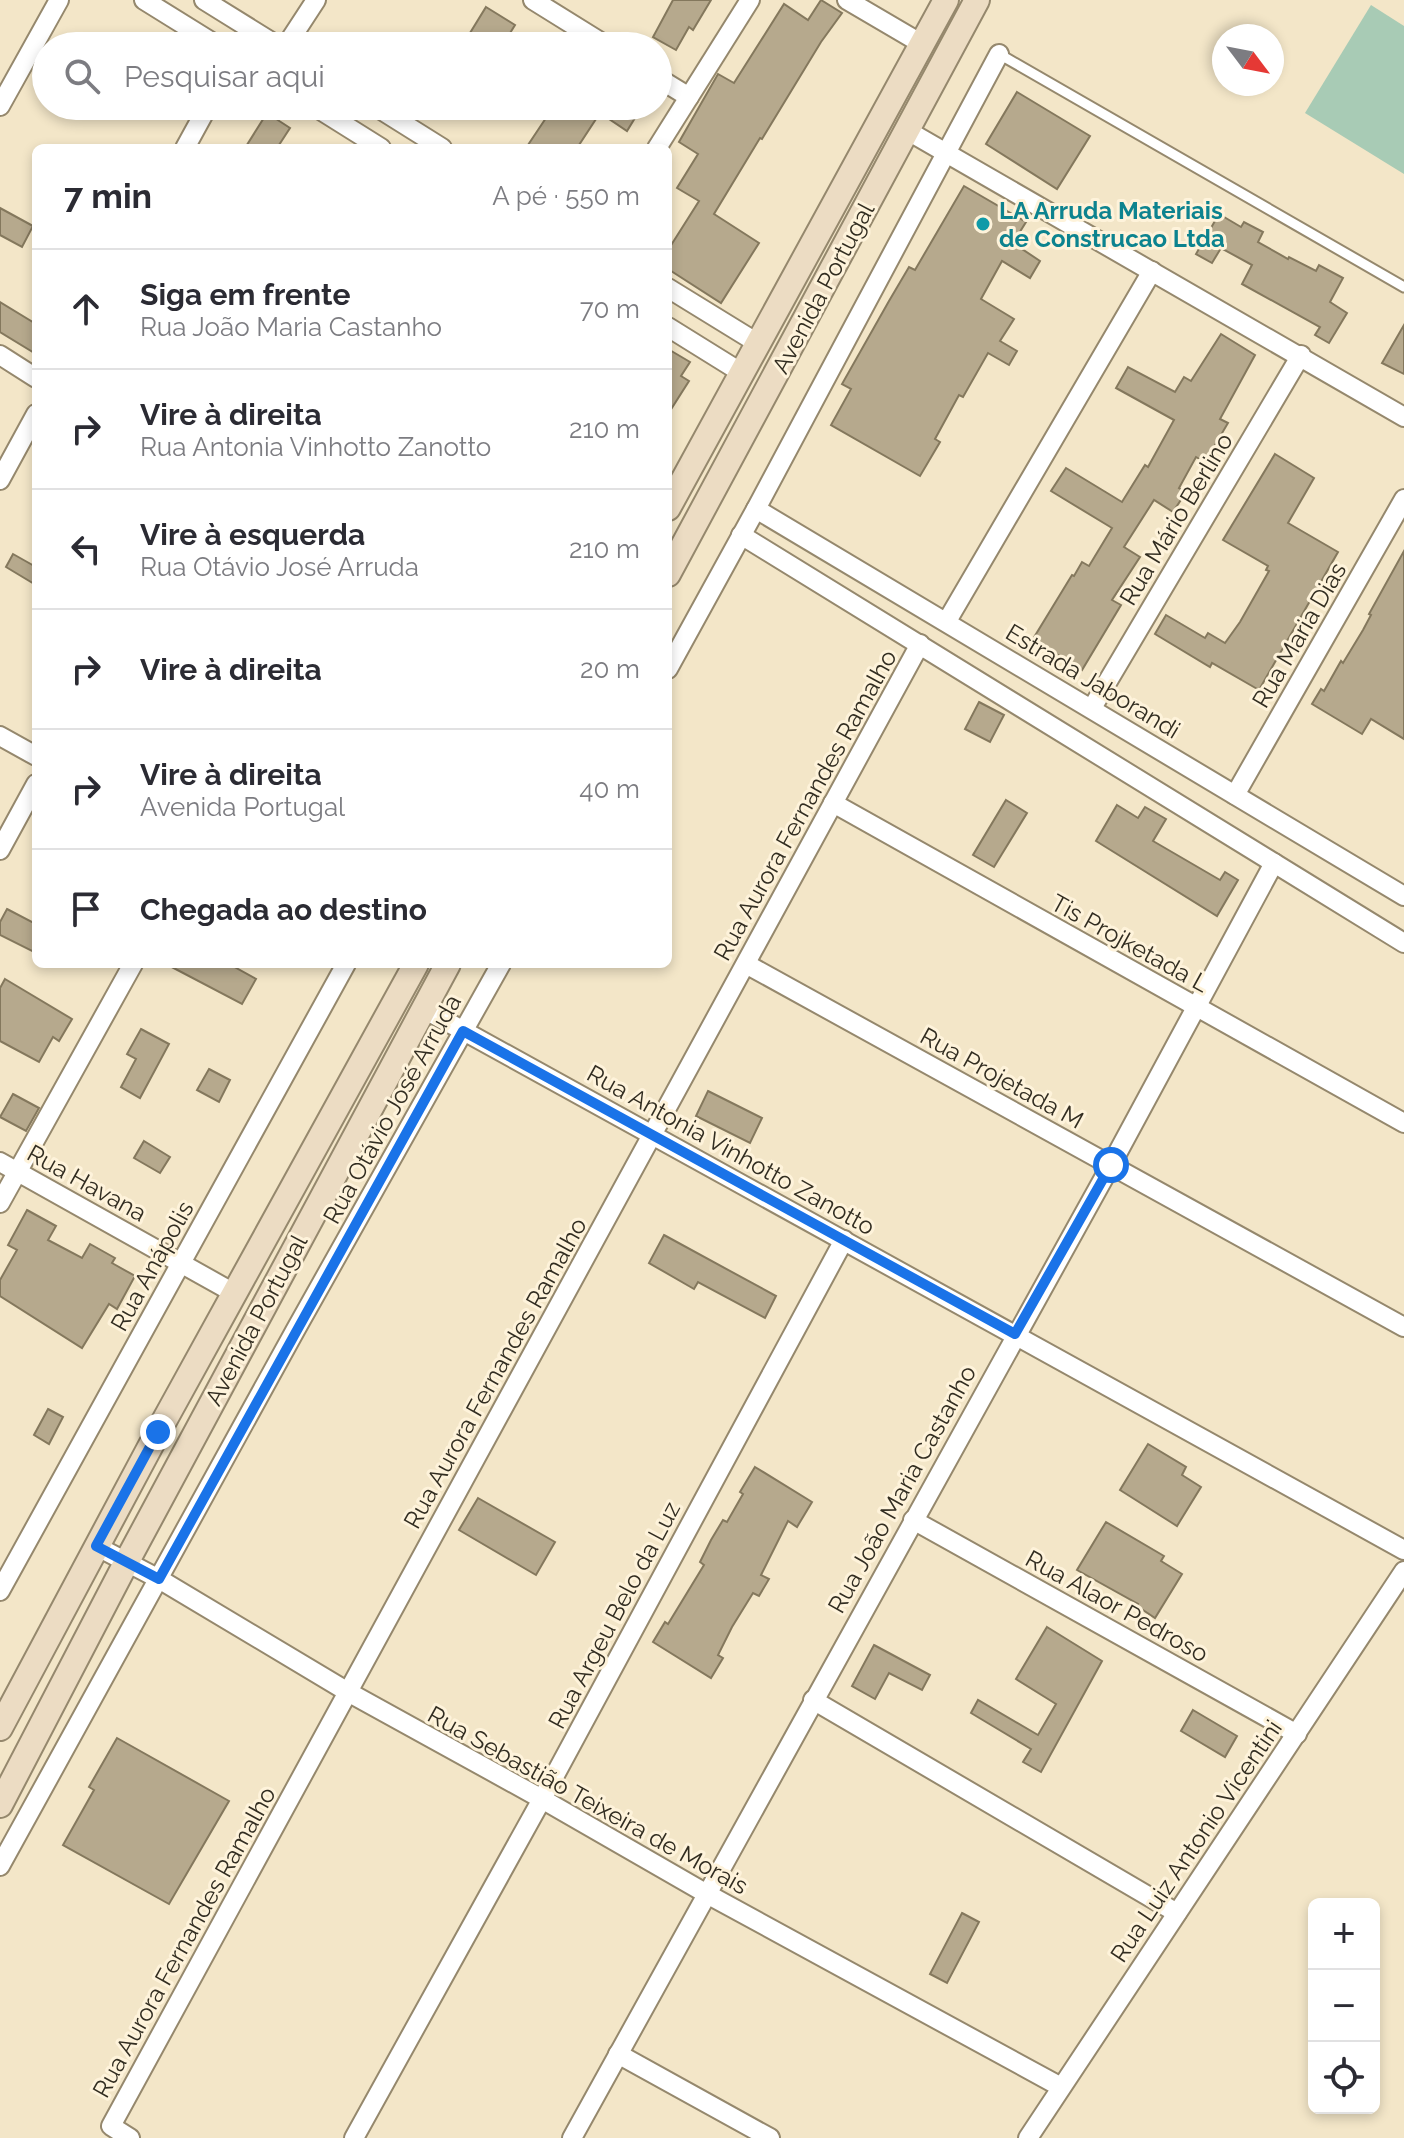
<!DOCTYPE html>
<html lang="pt">
<meta charset="utf-8">
<style>
:root{--surface:#fff;--page:#f7f7f7;--text:#2b2b33;--muted:#7c7c81;--line:#e1e1e2}
body{margin:0;font-family:Raleway,sans-serif;background:var(--page);color:var(--text)}
.controls{position:absolute;right:24px;bottom:24px;display:grid;overflow:hidden;border-radius:12px;box-shadow:0 4px 12px #0003}
.controls button{width:72px;height:72px;display:grid;place-items:center;padding:0;border:0;border-bottom:2px solid var(--line);background:var(--surface);color:var(--text);font:40px sans-serif}
.compass{position:absolute;left:1212px;top:24px;width:72px;height:72px;border-radius:50%;background:var(--surface);box-shadow:0 4px 12px #0003;rotate:122deg}
.stop{position:absolute;width:24px;height:24px;margin:-18px;border:6px solid #1a73e8;border-radius:50%;background:#fff}
.stop.end{background:#1a73e8;border-color:#fff;box-shadow:0 2px 8px #0008}
.list{margin:0;padding:0;list-style:none}
h2{display:flex;justify-content:space-between;align-items:center;height:104px;margin:0;padding:0 32px;font-size:34px}
h2 small{font-size:26px;font-weight:400;color:var(--muted)}
.list li{display:grid;grid-template-columns:52px 1fr auto;gap:24px;align-items:center;box-sizing:border-box;height:120px;padding:0 32px;border-top:2px solid var(--line)}
.list b{display:block;font-size:30px;white-space:nowrap}
.list p{margin:0;font-size:26px;white-space:nowrap;color:var(--muted)}
.list em{font-size:26px;font-style:normal;color:var(--muted)}
.icon{flex:none;width:44px;height:44px;fill:none;stroke:currentColor;stroke-width:2;stroke-linecap:round;stroke-linejoin:round}
.map{position:relative;flex:none;width:1404px;height:2138px;overflow:hidden}
.search{position:absolute;background:var(--surface);box-shadow:0 4px 12px #0003;left:32px;top:32px;width:640px;height:88px;display:flex;align-items:center;gap:20px;box-sizing:border-box;padding:0 28px;border-radius:44px;color:var(--muted);font-size:30px}
.panel{position:absolute;background:var(--surface);box-shadow:0 4px 12px #0003;left:32px;top:144px;width:640px;height:824px;border-radius:12px}
.map>svg:first-child{display:block}
.green{fill:#a8cbb5}
.building{fill:#b6a98d;stroke:#84785d;stroke-width:2}
.lines{fill:none;stroke-linecap:round;stroke-linejoin:round}
.lane-casing{stroke:#95886d;stroke-width:13}
.street-casing{stroke:#95886d;stroke-width:22}
.secondary-casing{stroke:#95886d;stroke-width:28}
.lane{stroke:#fff;stroke-width:9}
.street{stroke:#fff;stroke-width:18}
.secondary{stroke:#ecdcc3;stroke-width:24}
.route{stroke:#1a73e8;stroke-width:10}
.culture-dot{fill:#0f9aa8;stroke:#fef3db;stroke-width:3}
.labels{text-anchor:middle;dominant-baseline:central;stroke-width:6;stroke-linejoin:round;paint-order:stroke}
.culture-label{font-size:24px;font-weight:bold;fill:#0d838f;stroke:#fef3db;text-anchor:start}
.street-label{font-size:24px;fill:#322d21;stroke:#fef3db}
</style>
<div class="map">
<svg width="1404" height="2138" viewBox="0 0 1404 2138">
<rect width="100%" height="100%" fill="#f3e6c8"/>
<polygon class="green" points="1371,5 1404,26 1404,174 1305,113"/>
<g class="building">
<polygon points="673,0 711,0 693,30 689,27 676,50 653,37"/>
<polygon points="821,0 842,13 821,42 762,139 760,138 714,214 759,243 721,303 668,269 668,250 699,201 677,188 698,154 679,142 718,74 734,83 784,4 808,20"/>
<polygon points="486,7 515,25 502,46 462,46"/>
<polygon points="1017,92 1090,136 1057,189 986,144"/>
<polygon points="554,106 627,106 638,113 627,131 600,113 577,148 526,148"/>
<polygon points="267,113 290,128 277,148 245,148"/>
<polygon points="964,186 1026,222 1013,243 1040,261 1030,278 1002,261 981,299 1014,319 1000,341 1017,351 1009,365 988,353 963,397 959,395 935,439 940,442 920,476 831,425 851,389 842,384 889,301 909,267 915,270"/>
<polygon points="0,208 33,226 22,247 0,235"/>
<polygon points="1219,214 1241,227 1244,222 1263,232 1258,242 1288,259 1289,257 1316,271 1319,265 1343,278 1330,302 1347,313 1329,343 1315,335 1320,327 1242,284 1252,265 1221,248 1212,263 1196,254"/>
<polygon points="0,302 36,324 36,354 0,332"/>
<polygon points="1404,325 1404,374 1382,363"/>
<polygon points="1221,334 1255,355 1220,419 1228,423 1205,462 1196,457 1179,488 1186,492 1173,512 1154,500 1124,547 1140,557 1112,600 1121,605 1082,670 1033,639 1072,575 1074,576 1082,562 1089,566 1112,528 1051,491 1066,468 1122,502 1145,465 1148,467 1174,420 1116,388 1128,367 1175,392 1184,377 1191,381"/>
<polygon points="668,349 690,362 681,376 689,381 668,414"/>
<polygon points="1275,454 1314,478 1288,523 1338,552 1259,690 1212,663 1210,667 1155,634 1166,615 1205,638 1208,633 1225,643 1240,622 1269,571 1266,570 1268,566 1223,540"/>
<polygon points="1404,551 1404,739 1371,719 1362,734 1312,704 1321,689 1324,691 1341,661 1343,663 1363,630 1371,615 1369,614"/>
<polygon points="13,554 36,567 36,585 6,567"/>
<polygon points="979,702 1004,715 990,742 965,729"/>
<polygon points="1006,800 1027,813 994,867 973,855"/>
<polygon points="1117,805 1138,818 1145,807 1166,819 1153,841 1220,880 1225,872 1238,880 1217,916 1096,841"/>
<polygon points="7,909 36,924 36,953 0,935 0,922"/>
<polygon points="166,964 229,964 256,979 242,1004"/>
<polygon points="5,979 72,1019 59,1041 53,1037 39,1062 0,1041 0,988"/>
<polygon points="141,1029 169,1044 140,1098 121,1087 136,1059 127,1054"/>
<polygon points="209,1069 230,1080 219,1102 197,1090"/>
<polygon points="708,1091 762,1118 750,1143 696,1116"/>
<polygon points="13,1094 39,1108 26,1131 0,1117"/>
<polygon points="144,1141 170,1157 160,1173 134,1158"/>
<polygon points="27,1210 56,1226 48,1240 82,1258 90,1244 115,1258 112,1263 135,1276 117,1309 109,1304 82,1348 0,1296 0,1280 17,1250 8,1245"/>
<polygon points="664,1235 776,1296 765,1318 698,1282 694,1289 649,1263"/>
<polygon points="48,1409 63,1417 49,1444 34,1435"/>
<polygon points="1148,1444 1186,1467 1182,1475 1201,1487 1177,1526 1120,1490"/>
<polygon points="755,1467 812,1502 797,1527 788,1521 761,1575 769,1579 759,1596 753,1593 732,1627 718,1655 723,1658 711,1678 653,1642 665,1622 668,1624 704,1565 700,1562 711,1540 723,1520 727,1522 743,1494 740,1492"/>
<polygon points="478,1498 555,1542 536,1575 459,1530"/>
<polygon points="1106,1522 1164,1556 1161,1561 1182,1574 1155,1618 1137,1606 1138,1604 1077,1570"/>
<polygon points="1047,1627 1102,1661 1041,1772 1023,1762 1031,1749 971,1713 978,1700 1038,1735 1056,1704 1016,1679"/>
<polygon points="874,1645 930,1675 922,1690 889,1673 875,1699 852,1686"/>
<polygon points="1193,1710 1237,1736 1225,1757 1181,1731"/>
<polygon points="117,1738 229,1801 169,1904 63,1845 94,1790 89,1787"/>
<polygon points="962,1913 979,1922 947,1983 930,1974"/>
</g>
<g class="lines">
<defs>
<polyline id="lane" points="999,54 1404,287"/>
<g id="street">
<polyline points="144,0 218,46"/>
<polyline points="204,0 278,46"/>
<polyline points="533,0 607,46"/>
<polyline points="847,0 922,44"/>
<polyline points="286,46 316,0"/>
<polyline points="658,78 689,97"/>
<polyline points="0,106 59,0"/>
<polyline points="314,106 381,148"/>
<polyline points="375,106 442,148"/>
<polyline points="908,131 1404,417"/>
<polyline points="185,148 208,106"/>
<polyline points="657,148 750,0"/>
<polyline points="668,288 759,344"/>
<polyline points="668,327 742,373"/>
<polyline points="0,355 36,378"/>
<polyline points="0,480 36,414"/>
<polyline points="756,509 1404,896"/>
<polyline points="741,535 1404,943"/>
<polyline points="947,621 1152,271"/>
<polyline points="668,669 756,509 999,54"/>
<polyline points="1092,708 1301,355"/>
<polyline points="0,736 36,756"/>
<polyline points="1235,795 1404,499"/>
<polyline points="833,803 1404,1123"/>
<polyline points="0,850 36,784"/>
<polyline points="746,964 1404,1327"/>
<polyline points="424,1009 1404,1550"/>
<polyline points="0,1162 234,1293"/>
<polyline points="0,1203 133,964"/>
<polyline points="913,1520 1297,1734"/>
<polyline points="96,1546 159,1579 348,1692 542,1799 707,1894 1061,2087"/>
<polyline points="0,1591 346,964"/>
<polyline points="813,1700 1177,1913"/>
<polyline points="0,1866 296,1329 501,964"/>
<polyline points="618,2054 770,2138"/>
<polyline points="130,2138 111,2126 920,644"/>
<polyline points="354,2138 542,1799 844,1240"/>
<polyline points="572,2138 1111,1165 1274,863"/>
<polyline points="1028,2138 1404,1571"/>
</g>
<g id="secondary">
<polyline points="668,508 946,0"/>
<polyline points="668,574 977,0"/>
<polyline points="0,1728 158,1432 416,964"/>
<polyline points="0,1805 126,1563 448,964"/>
</g>
</defs>
<use href="#lane" class="lane-casing"/>
<use href="#street" class="street-casing"/>
<use href="#secondary" class="secondary-casing"/>
<use href="#lane" class="lane"/>
<use href="#street" class="street"/>
<use href="#secondary" class="secondary"/>
</g>
<g class="lines">
<polyline class="route" points="158,1432 96,1546 159,1579 463,1031 1015,1334 1111,1165"/>
</g>
<circle class="culture-dot" cx="983" cy="224" r="8"/>
<g class="labels">
<g class="culture-label">
<text x="999" y="210">LA Arruda Materiais<tspan x="999" dy="28">de Construcao Ltda</tspan></text>
</g>
<g class="street-label">
<text transform="translate(823 288) rotate(-62)">Avenida Portugal</text>
<text transform="translate(1176 519) rotate(-59)">Rua Mário Berlino</text>
<text transform="translate(1299 635) rotate(-60)">Rua Maria Dias</text>
<text transform="translate(1093 681) rotate(31)">Estrada Jaborandi</text>
<text transform="translate(805 805) rotate(-61)">Rua Aurora Fernandes Ramalho</text>
<text transform="translate(1130 943) rotate(29)">Tis Projketada L</text>
<text transform="translate(1002 1078) rotate(29)">Rua Projetada M</text>
<text transform="translate(392 1109) rotate(-61)">Rua Otávio José Arruda</text>
<text transform="translate(731 1150) rotate(29)">Rua Antonia Vinhotto Zanotto</text>
<text transform="translate(87 1183) rotate(29)">Rua Havana</text>
<text transform="translate(152 1266) rotate(-61)">Rua Anápolis</text>
<text transform="translate(256 1320) rotate(-62)">Avenida Portugal</text>
<text transform="translate(495 1373) rotate(-61)">Rua Aurora Fernandes Ramalho</text>
<text transform="translate(902 1489) rotate(-61)">Rua João Maria Castanho</text>
<text transform="translate(1117 1606) rotate(29)">Rua Alaor Pedroso</text>
<text transform="translate(614 1615) rotate(-62)">Rua Argeu Belo da Luz</text>
<text transform="translate(588 1800) rotate(29)">Rua Sebastião Teixeira de Morais</text>
<text transform="translate(1196 1841) rotate(-56)">Rua Luiz Antonio Vicentini</text>
<text transform="translate(184 1942) rotate(-61)">Rua Aurora Fernandes Ramalho</text>
</g>
</g>
</svg>
<div class="controls">
<button>+</button>
<button>−</button>
<button><svg class="icon" aria-label="locate" viewBox="0 0 24 24"><circle cx="12" cy="12" r="6"/><path d="M12 2v4M12 18v4M2 12h4M18 12h4"/></svg></button>
</div>
<svg class="compass" viewBox="-18 -18 36 36"><path d="M0-13l5 13h-10z" fill="#e53935"/><path d="M0 13l5-13h-10z" fill="#7c7c81"/></svg>
<div class="stop" style="left:1111px;top:1165px"></div>
<div class="stop end" style="left:158px;top:1432px"></div>
<div class="search"><svg class="icon" aria-label="search" viewBox="0 0 24 24"><circle cx="10" cy="10" r="6"/><path d="M15 15l6 6"/></svg>Pesquisar aqui</div>
<section class="panel">
<h2>7 min<small>A pé · 550 m</small></h2>
<ul class="list">
<li><svg class="icon" aria-label="ahead" viewBox="0 0 24 24"><path d="M12 20V5M6 11l6-6 6 6"/></svg><div><b>Siga em frente</b><p>Rua João Maria Castanho</p></div><em>70 m</em></li>
<li><svg class="icon" aria-label="right" viewBox="0 0 24 24"><path d="M7 20v-9h11M14 6l5 5-5 5"/></svg><div><b>Vire à direita</b><p>Rua Antonia Vinhotto Zanotto</p></div><em>210 m</em></li>
<li><svg class="icon" aria-label="left" viewBox="0 0 24 24"><path d="M17 20v-9H6M10 6l-5 5 5 5"/></svg><div><b>Vire à esquerda</b><p>Rua Otávio José Arruda</p></div><em>210 m</em></li>
<li><svg class="icon" aria-label="right" viewBox="0 0 24 24"><path d="M7 20v-9h11M14 6l5 5-5 5"/></svg><div><b>Vire à direita</b></div><em>20 m</em></li>
<li><svg class="icon" aria-label="right" viewBox="0 0 24 24"><path d="M7 20v-9h11M14 6l5 5-5 5"/></svg><div><b>Vire à direita</b><p>Avenida Portugal</p></div><em>40 m</em></li>
<li><svg class="icon" aria-label="arrive" viewBox="0 0 24 24"><path d="M6 21V4h12l-3 4 3 4H6"/></svg><div><b>Chegada ao destino</b></div></li>
</ul>
</section>
</div>
